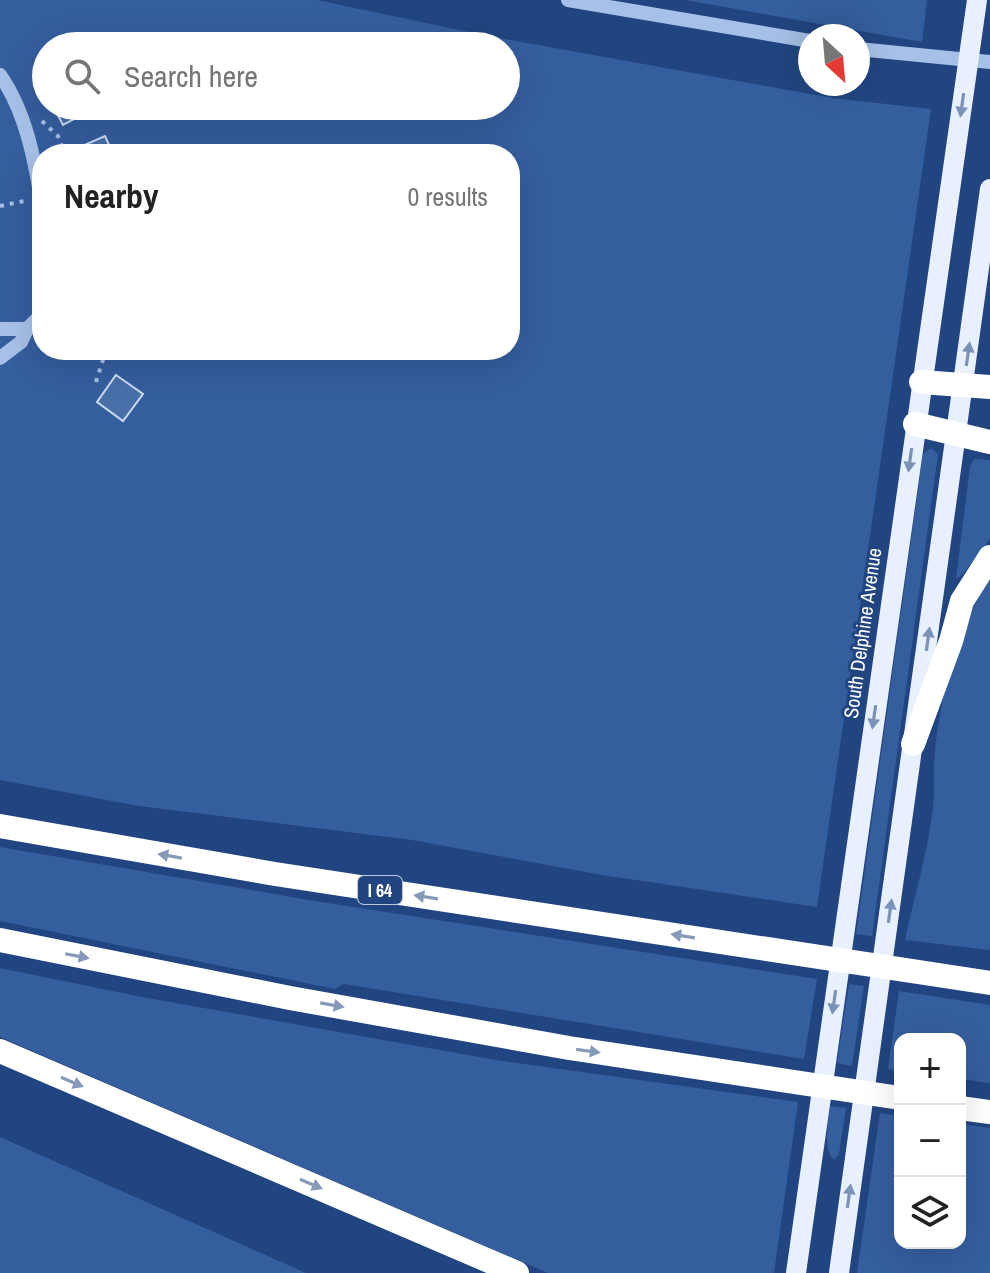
<!DOCTYPE html>
<meta charset="utf-8">
<style>
:root{--surface:#fff;--page:#f2f2f2;--text:#222;--muted:#767676;--line:#e0e0e0}
body{margin:0;font-family:"Archivo Narrow",sans-serif;background:var(--page);color:var(--text)}
.controls{position:absolute;right:24px;bottom:24px;display:grid;overflow:hidden;border-radius:16px;box-shadow:0 8px 32px #0002}
.controls button{width:72px;height:72px;display:grid;place-items:center;padding:0;border:0;border-bottom:2px solid var(--line);background:var(--surface);color:var(--text);font:40px sans-serif}
.compass{position:absolute;left:798px;top:24px;width:72px;height:72px;border-radius:50%;background:var(--surface);box-shadow:0 8px 32px #0002;rotate:154deg}
.list{margin:0;padding:0;list-style:none}
h2{display:flex;justify-content:space-between;align-items:center;height:104px;margin:0;padding:0 32px;font-size:34px}
h2 small{font-size:26px;font-weight:400;color:var(--muted)}
.icon{flex:none;width:44px;height:44px;fill:none;stroke:currentColor;stroke-width:2;stroke-linecap:round;stroke-linejoin:round}
.map{position:relative;flex:none;width:990px;height:1273px;overflow:hidden}
.search{position:absolute;background:var(--surface);box-shadow:0 8px 32px #0002;left:32px;top:32px;width:488px;height:88px;display:flex;align-items:center;gap:20px;box-sizing:border-box;padding:0 28px;border-radius:44px;color:var(--muted);font-size:30px}
.panel{position:absolute;background:var(--surface);box-shadow:0 8px 32px #0002;left:32px;top:144px;width:488px;height:216px;border-radius:32px}
.map>svg:first-child{display:block}
.green{fill:#355e9e;fill-rule:evenodd}
.building{fill:#496fa9;stroke:#cadbf6;stroke-width:2}
.lines{fill:none;stroke-linecap:round;stroke-linejoin:round}
.path{stroke:#a6c0e7;stroke-width:4;stroke-dasharray:4 6;stroke-linecap:butt}
.minor{stroke:#a6c0e7;stroke-width:14}
.major{stroke:#e8effd;stroke-width:20}
.highway{stroke:#fff;stroke-width:24}
.oneway{fill:#7b92b8}
.oneway2{fill:#8599b9}
.labels{text-anchor:middle;dominant-baseline:central;stroke-width:6;stroke-linejoin:round;paint-order:stroke}
.shield{fill:#214580;stroke:#bcc7d9;stroke-width:2}
.shield-label{font-size:18px;font-weight:bold;fill:#fff}
.street-label{font-size:20px;fill:#fff;stroke:#214580}
</style>
<div class="map">
<svg width="990" height="1273" viewBox="0 0 990 1273">
<rect width="100%" height="100%" fill="#214580"/>
<g class="green">
<path d="M0,0h317l166,35 349,63 99,11 -114,798 -215,-32 -190,-35 -273,-34 -139,-26zM46,46h460v60h-460zM42,154h468v196h-468z"/>
<polygon points="685,0 927,0 922,42"/>
<polygon points="931,448 938,454 872,936 856,934 923,454"/>
<polygon points="974,459 990,460 990,539 963,574 956,579 970,467"/>
<path d="M990,578v372l-85,-10c9,-43 23,-88 28,-132 2,-19 0,-37 2,-56 5,-55 24,-128 55,-174z"/>
<polygon points="0,847 321,902 817,979 804,1059 344,984 335,989 0,921"/>
<polygon points="0,968 142,997 496,1060 798,1102 774,1273 548,1273 0,1037"/>
<polygon points="849,984 864,986 852,1066 837,1063"/>
<polygon points="899,991 990,1005 990,1083 960,1079 960,1039 900,1039 900,1071 888,1069"/>
<path d="M830,1106l16,2 -7,46 -5,6c-12,-12 -5,-38 -4,-54z"/>
<polygon points="880,1113 900,1116 900,1243 960,1243 960,1124 990,1128 990,1273 857,1273"/>
<polygon points="0,1137 306,1273 0,1273"/>
</g>
<g class="building">
<polygon points="53,106 92,106 93,109 63,125"/>
<polygon points="105,136 113,154 75,154 73,150"/>
<polygon points="118,350 152,350 151,357 117,353"/>
<polygon points="116,375 143,394 123,421 97,402"/>
</g>
<g class="lines">
<g class="path">
<polyline points="42,121 58,136 65,154"/>
<polyline points="0,206 24,201"/>
<polyline points="96,382 106,350"/>
</g>
<g class="minor">
<polyline points="568,0 810,41"/>
<polyline points="858,49 990,62"/>
<path d="M0,75c26,37 35,86 42,130"/>
<polyline points="0,329 27,329 42,314"/>
<polyline points="0,358 21,342 27,329"/>
</g>
<g class="major">
<polyline points="796,1273 977,0"/>
<polyline points="839,1273 990,189"/>
</g>
<g class="highway">
<polyline points="921,382 990,387"/>
<polyline points="915,424 990,442"/>
<polyline points="913,744 951,641 962,601 990,557"/>
<polyline points="0,826 275,874 990,983"/>
<polyline points="0,940 290,998 569,1048 900,1098"/>
<polyline points="0,1051 517,1273"/>
<polyline points="960,1108 990,1112"/>
</g>
</g>
<defs><path id="oneway-solid" d="M-6-.8H1V-3.2L6.5 0L1 3.2V.8H-6Z" transform="scale(2)"/></defs>
<g class="oneway">
<use href="#oneway-solid" transform="translate(962 105) rotate(98)"/>
<use href="#oneway-solid" transform="translate(968 354) rotate(-82)"/>
<use href="#oneway-solid" transform="translate(910 460) rotate(98)"/>
<use href="#oneway-solid" transform="translate(928 639) rotate(-82)"/>
<use href="#oneway-solid" transform="translate(874 717) rotate(98)"/>
<use href="#oneway-solid" transform="translate(890 911) rotate(-82)"/>
<use href="#oneway-solid" transform="translate(834 1002) rotate(98)"/>
<use href="#oneway-solid" transform="translate(849 1196) rotate(-82)"/>
</g>
<g class="oneway2">
<use href="#oneway-solid" transform="translate(170 856) rotate(-170)"/>
<use href="#oneway-solid" transform="translate(426 897) rotate(-171)"/>
<use href="#oneway-solid" transform="translate(683 936) rotate(-171)"/>
<use href="#oneway-solid" transform="translate(77 956) rotate(11)"/>
<use href="#oneway-solid" transform="translate(332 1005) rotate(10)"/>
<use href="#oneway-solid" transform="translate(588 1051) rotate(8)"/>
<use href="#oneway-solid" transform="translate(72 1082) rotate(23)"/>
<use href="#oneway-solid" transform="translate(311 1184) rotate(23)"/>
</g>
<g class="labels">
<rect class="shield" x="358" y="876" width="44" height="28" rx="6"/>
<g class="shield-label">
<text x="380" y="890">I 64</text>
</g>
<g class="street-label">
<text transform="translate(862 633) rotate(-82)">South Delphine Avenue</text>
</g>
</g>
</svg>
<div class="controls">
<button>+</button>
<button>−</button>
<button><svg class="icon" aria-label="layers" viewBox="0 0 24 24"><path d="M12 4l9 5-9 5-9-5zM3 14l9 5 9-5"/></svg></button>
</div>
<svg class="compass" viewBox="-18 -18 36 36"><path d="M0-13l5 13h-10z" fill="#e53935"/><path d="M0 13l5-13h-10z" fill="#767676"/></svg>
<div class="search"><svg class="icon" aria-label="search" viewBox="0 0 24 24"><circle cx="10" cy="10" r="6"/><path d="M15 15l6 6"/></svg>Search here</div>
<section class="panel">
<h2>Nearby<small>0 results</small></h2>
<ul class="list">
</ul>
</section>
</div>
